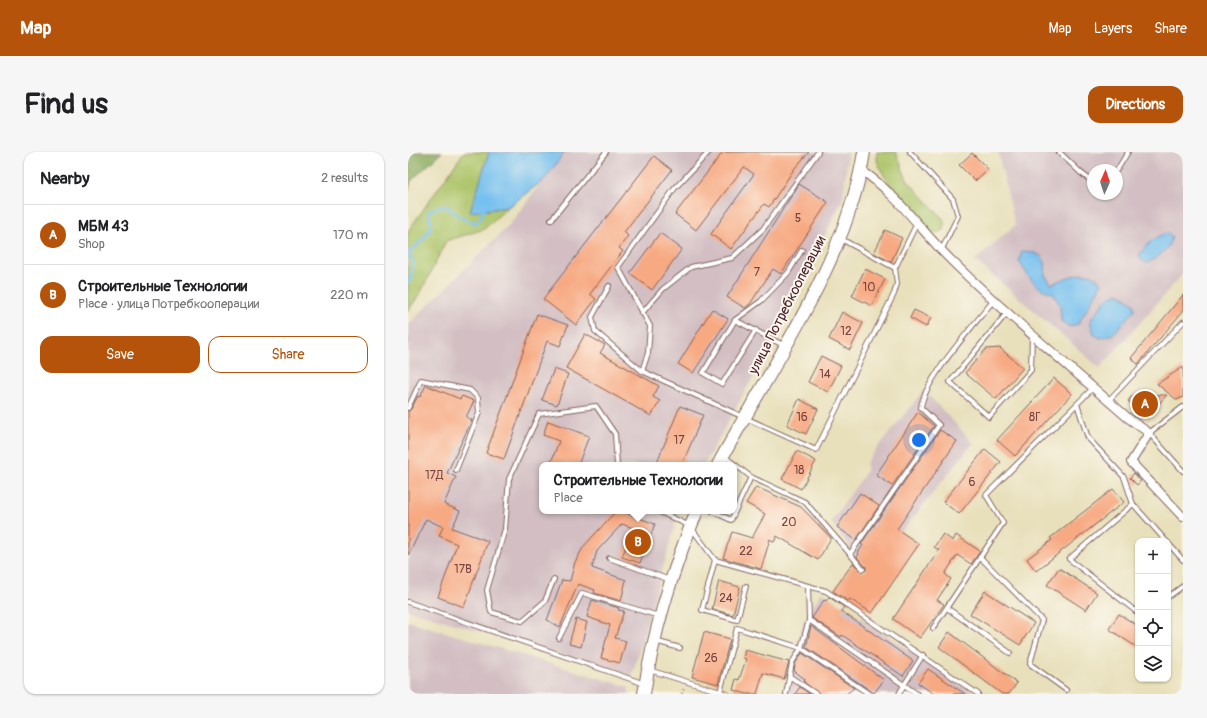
<!DOCTYPE html>
<meta charset="utf-8">
<style>
:root{--surface:#fff;--page:#f6f6f6;--text:#202124;--muted:#757577;--line:#e0e0e0;--accent:#b45309}
body{margin:0;font-family:Pangolin,sans-serif;background:var(--page);color:var(--text)}
.controls{position:absolute;right:12px;bottom:12px;display:grid;overflow:hidden;border-radius:8px;box-shadow:0 1px 3px #0004}
.controls button{width:36px;height:36px;display:grid;place-items:center;padding:0;border:0;border-bottom:1px solid var(--line);background:var(--surface);color:var(--text);font:20px sans-serif}
.compass{position:absolute;left:679px;top:12px;width:36px;height:36px;border-radius:50%;background:var(--surface);box-shadow:0 1px 3px #0004;rotate:3deg}
.you{position:absolute;left:511px;top:288px;width:14px;height:14px;margin:-10px;border:3px solid #fff;border-radius:50%;background:#1a73e8;box-shadow:0 0 0 6px #1a73e833}
.badge{display:grid;place-items:center;width:26px;height:26px;border-radius:50%;background:var(--accent);color:#fff;font-size:13px;font-weight:700}
.pin{position:absolute;translate:-50% -50%;border:2px solid #fff;box-shadow:0 1px 4px #0006}
.popup{position:absolute;left:131px;top:310px;width:198px;height:52px;box-sizing:border-box;display:grid;place-content:center;border-radius:8px;background:var(--surface);filter:drop-shadow(0 1px 3px #0005);font-size:13px;white-space:nowrap;color:var(--muted)}
.popup b{font-size:15px;color:var(--text)}
.popup::after{content:'';position:absolute;left:50%;top:100%;margin-left:-8px;border:8px solid transparent;border-top-color:var(--surface)}
.list{margin:0;padding:0;list-style:none}
h2{display:flex;justify-content:space-between;align-items:center;height:52px;margin:0;padding:0 16px;font-size:17px}
h2 small{font-size:13px;font-weight:400;color:var(--muted)}
.list li{display:grid;grid-template-columns:26px 1fr auto;gap:12px;align-items:center;box-sizing:border-box;height:60px;padding:0 16px;border-top:1px solid var(--line)}
.list b{display:block;font-size:15px;white-space:nowrap}
.list p{margin:0;font-size:13px;white-space:nowrap;color:var(--muted)}
.list em{font-size:13px;font-style:normal;color:var(--muted)}
.actions{display:flex;gap:8px;padding:12px 16px}
.actions a{flex:1;padding:9px 0;border:1px solid var(--accent);border-radius:12px;text-align:center;font-size:14px;color:var(--accent)}
.actions .main{background:var(--accent);color:#fff}
.icon{flex:none;width:22px;height:22px;fill:none;stroke:currentColor;stroke-width:2;stroke-linecap:round;stroke-linejoin:round}
.map{position:relative;flex:none;width:775px;height:542px;overflow:hidden;border-radius:12px}
header{display:flex;align-items:center;gap:24px;box-sizing:border-box;height:56px;padding:0 20px;background:var(--accent);color:#fff}
header strong{font-size:19px}
nav{display:flex;gap:22px;margin-inline-start:auto;font-size:14px}
.intro{display:flex;align-items:center;justify-content:space-between;box-sizing:border-box;height:96px;padding:0 24px}
h1{margin:0;font-size:28px}
.button{padding:10px 18px;border-radius:12px;background:var(--accent);color:#fff;font-size:14px;font-weight:700}
main{display:flex;gap:24px;padding:0 24px}
aside{flex:1;background:var(--surface);border-radius:12px;box-shadow:0 1px 3px #0004}
.map>svg:first-child{display:block}
.industrial{fill:#d2bec3;fill-rule:evenodd}
.green{fill:#adc56b;stroke:#7c724b}
.forest{fill:#8aaa5f;stroke:#6a6445}
.water{fill:#75c0ef;stroke:#60708d}
.lines{fill:none;stroke-linecap:round;stroke-linejoin:round}
.stream{stroke:#75c0ef;stroke-width:2.5}
.building{fill:#f7a982}
.service-casing{stroke:#81635d;stroke-width:6}
.minor-casing{stroke:#81635d;stroke-width:10}
.secondary-casing{stroke:#81635d;stroke-width:14}
.path{stroke:#81635d;stroke-width:1.5;stroke-dasharray:1 3;stroke-linecap:butt}
.service{stroke:#fff;stroke-width:4}
.minor{stroke:#fff;stroke-width:8}
.secondary{stroke:#fff;stroke-width:12}
.labels{text-anchor:middle;dominant-baseline:central;stroke-width:4;stroke-linejoin:round;paint-order:stroke}
.number-label{font-size:12px;fill:#754241}
.street-label{font-size:14px;fill:#4a1f2b;stroke:#fbf7ec}
</style>
<header>
<strong>Map</strong>
<nav><a>Map</a><a>Layers</a><a>Share</a></nav>
</header>
<div class="intro"><h1>Find us</h1><a class="button">Directions</a></div>
<main>
<aside>
<h2>Nearby<small>2 results</small></h2>
<ul class="list">
<li><span class="badge">A</span><div><b>МБМ 43</b><p>Shop</p></div><em>170 m</em></li>
<li><span class="badge">B</span><div><b>Строительные Технологии</b><p>Place · улица Потребкооперации</p></div><em>220 m</em></li>
</ul>
<div class="actions"><a class="main">Save</a><a>Share</a></div>
</aside>
<div class="map">
<svg width="775" height="542" viewBox="0 0 775 542">
<rect width="100%" height="100%" fill="#fbf7ec"/>
<filter id="ink" filterUnits="userSpaceOnUse"><feTurbulence type="fractalNoise" baseFrequency=".025" numOctaves="2"/><feDisplacementMap in="SourceGraphic" scale="8" xChannelSelector="R" yChannelSelector="G"/><feConvolveMatrix kernelMatrix="1 2 1 2 8 2 1 2 1" color-interpolation-filters="sRGB"/></filter>
<filter id="wash" filterUnits="userSpaceOnUse"><feTurbulence type="fractalNoise" baseFrequency=".012" numOctaves="4" result="noise"/><feDisplacementMap in="SourceGraphic" scale="16" xChannelSelector="R" yChannelSelector="G"/><feGaussianBlur stdDeviation="0.9" result="paint"/><feColorMatrix in="noise" values="0 0 0 0 0 0 0 0 0 0 0 0 0 0 0 0 0 1.4 0 .05"/><feComposite in="paint" operator="in"/></filter>
<g filter="url(#wash)">
<rect width="100%" height="100%" fill="#e8e0bb"/>
<g class="industrial">
<polygon points="156,0 440,0 435,46 361,196 296,313 134,313 134,359 271,359 224,524 0,458 0,173 102,72"/>
<path d="M590,0h185v122l-83,94 -125,-108 40,-35zM685,18h24v24h-24z"/>
<polygon points="516,238 565,291 461,420 423,370 458,320 459,309"/>
<polygon points="414,440 566,542 376,542 395,471"/>
<polygon points="0,469 221,535 221,542 0,542"/>
</g>
<g class="green">
<polygon points="56,0 81,0 63,60 100,55 76,77 38,89 13,140 0,159 0,79"/>
<path d="M469,0h19l11,28 38,41 -1,9 -4,2 -8,1c-13,-16 -61,-62 -55,-81z"/>
</g>
<polygon class="forest" points="2,0 34,0 3,29 0,41 0,2"/>
<g class="water">
<polygon points="81,0 157,0 136,28 100,55 62,60"/>
<path d="M760,81l4,3c-2,12 -14,22 -25,27l-6,-3 -2,-5c9,-11 15,-19 29,-22z"/>
<path d="M614,99c17,1 26,6 23,24l6,9c16,-6 38,-19 51,-1l-24,41 -8,3 -9,-6 -1,-16 -7,-12c-18,-4 -25,-17 -34,-32z"/>
<polygon points="711,141 726,151 727,158 705,182 692,186 686,182 682,169 699,146"/>
</g>
<g class="lines">
<path class="stream" d="M0,130l2,-1 3,-17 -4,-11 14,-14 8,-12 -2,-16c21,-11 17,-2 33,7 4,3 10,3 15,5l8,-13v-3"/>
</g>
<g id="blocks">
<g class="building">
<polygon points="315,0 401,0 386,17 361,55 356,52 323,97 303,82 346,22 336,15 288,78 267,62"/>
<polygon points="564,1 580,17 567,29 551,13"/>
<polygon points="246,4 264,18 216,80 220,84 211,96 215,99 182,142 188,147 168,173 135,147"/>
<polygon points="391,32 420,50 373,122 365,117 342,152 337,156 319,145"/>
<polygon points="477,78 494,86 483,110 466,101"/>
<polygon points="252,81 274,97 244,138 222,121"/>
<polygon points="457,117 477,127 464,154 444,144"/>
<polygon points="775,143 775,159 730,212 723,206"/>
<polygon points="304,157 320,167 285,221 270,212"/>
<polygon points="506,158 523,166 518,175 502,166"/>
<polygon points="434,160 455,171 442,198 421,187"/>
<polygon points="129,162 160,173 152,194 139,189 96,307 78,301"/>
<polygon points="177,182 197,193 192,201 251,234 245,245 252,249 243,264 158,216"/>
<polygon points="592,196 615,216 588,247 557,221 578,197"/>
<polygon points="413,204 433,214 420,240 400,230"/>
<polygon points="775,215 775,245 769,248 749,232"/>
<polygon points="146,217 160,222 149,253 134,248"/>
<polygon points="646,226 664,242 607,304 589,288"/>
<polygon points="18,233 52,247 54,244 66,249 58,265 64,268 39,321 48,325 36,352 52,359 44,376 80,389 56,455 30,445 49,392 31,384 35,375 18,367 0,404 0,259 3,257 10,244 12,245"/>
<polygon points="725,243 759,243 742,261 735,255 728,256 720,249"/>
<polygon points="391,247 410,257 398,282 379,273"/>
<polygon points="272,254 295,263 274,313 248,313"/>
<polygon points="510,260 526,274 484,334 468,323"/>
<polygon points="140,269 181,284 170,313 142,313 151,289 135,283"/>
<polygon points="532,278 549,289 489,377 511,392 464,461 442,447 440,449 425,439 445,411 454,420 458,418 458,415 449,405 451,402 450,401 455,393 453,392"/>
<polygon points="577,297 593,310 551,362 535,350"/>
<polygon points="389,299 408,309 393,337 374,327"/>
<polygon points="726,321 733,329 729,333 722,326"/>
<polygon points="348,335 393,355 423,386 410,408 369,384 366,390 362,387 353,417 315,406 324,380 344,386 357,362 338,351"/>
<polygon points="705,337 716,350 628,419 619,407 644,388 642,386"/>
<polygon points="452,341 471,354 448,388 429,375"/>
<polygon points="208,359 213,359 247,372 232,411 214,405 225,376 214,372 189,399 184,416 218,428 213,449 186,441 187,438 170,432 152,475 139,468 154,428 162,429 167,410 176,394"/>
<polygon points="535,382 545,389 548,383 572,399 563,412 549,403 537,422 543,427 529,448 536,452 512,486 485,467 531,398 526,395"/>
<polygon points="651,416 689,441 678,458 639,433"/>
<polygon points="311,429 332,435 325,463 304,457"/>
<polygon points="577,439 626,471 612,493 562,462"/>
<polygon points="421,445 436,455 433,459 505,509 495,524 434,483 433,485 404,466 416,448 418,449"/>
<polygon points="184,448 211,456 210,458 216,459 207,486 218,489 212,511 193,506 202,473 179,465"/>
<polygon points="711,462 730,474 730,496 701,477"/>
<polygon points="168,467 179,470 173,495 161,492"/>
<polygon points="403,474 476,528 466,541 398,495"/>
<polygon points="296,480 322,487 310,532 284,525"/>
<polygon points="541,480 609,531 601,542 594,542 531,495"/>
<polygon points="337,498 381,510 376,527 355,521 349,542 339,542 325,538 328,527 331,528 338,507 335,506"/>
<polygon points="394,501 446,536 438,542 411,542 396,530 397,527 386,519 387,512"/>
<polygon points="520,517 557,542 526,542 510,531"/>
<polygon points="392,535 402,542 387,542"/>
</g>
</g>
</g>
<g filter="url(#ink)">
<use href="#blocks" fill-opacity="0" stroke="#81635d" stroke-width="1"/>
<g class="lines">
<defs>
<g id="service">
<polyline points="502,0 545,47 550,64 533,99"/>
<polyline points="651,0 673,21 685,30"/>
<polyline points="709,18 720,0"/>
<polyline points="143,68 198,0"/>
<polyline points="433,87 487,116"/>
<polyline points="201,134 184,165 187,179 234,219 408,298 486,142 489,132 487,116 509,71"/>
<polyline points="234,161 255,137 283,115 324,106 355,77 410,0"/>
<polyline points="598,162 542,230 581,265 623,218 624,183"/>
<polyline points="327,168 377,194"/>
<polyline points="348,178 314,232 295,221 327,168 353,149 380,121 394,98"/>
<polyline points="234,219 240,201 242,174 210,115 267,36 301,0"/>
<polyline points="700,249 775,170"/>
<polyline points="669,252 680,286 716,325 725,352 758,389"/>
<polyline points="775,255 741,281 775,319"/>
<polyline points="0,256 13,228 62,238 70,246 71,261 48,318"/>
<polyline points="316,304 343,325 397,350 455,417"/>
<polyline points="725,352 661,407 730,461"/>
<polyline points="250,359 282,374 307,408 294,458 329,468 338,434"/>
<polyline points="304,359 323,368 343,325"/>
<polyline points="760,391 775,408"/>
<path d="M442,402l89,-129 -18,-17c2,-27 54,-84 72,-107"/>
<polyline points="572,405 634,468 622,512 658,538"/>
<polyline points="201,406 262,428"/>
<polyline points="307,408 418,439 570,542"/>
<polyline points="146,427 137,449 114,469 83,460 79,438 97,377 101,327 131,262 188,254 207,282 209,313"/>
<polyline points="760,445 775,434"/>
<polyline points="0,450 237,532"/>
<polyline points="539,456 602,501"/>
<polyline points="401,468 496,533 491,542"/>
<polyline points="525,476 595,371 578,343 685,236"/>
<polyline points="151,486 174,441 251,464"/>
<polyline points="247,489 272,496"/>
<polyline points="241,518 319,542"/>
<polyline points="381,524 408,542"/>
<polyline points="312,540 329,476 393,496 461,542"/>
<polyline points="378,542 384,511 393,496 401,468 400,434"/>
<polyline points="509,542 496,533 515,503"/>
</g>
<path id="minor" d="M453,18c39,26 60,62 94,94 55,54 115,103 173,154l21,15 -18,29 52,55"/>
<g id="secondary">
<path d="M310,313c51,-95 130,-206 146,-313"/>
<path d="M236,542c8,-58 30,-129 53,-183"/>
</g>
</defs>
<use href="#service" class="service-casing"/>
<use href="#minor" class="minor-casing"/>
<use href="#secondary" class="secondary-casing"/>
<polyline class="path" points="274,542 276,536"/>
<use href="#service" class="service"/>
<use href="#minor" class="minor"/>
<use href="#secondary" class="secondary"/>
</g>
</g>
<g class="labels">
<g class="number-label">
<text x="390" y="66">5</text>
<text x="349" y="120">7</text>
<text x="461" y="135">10</text>
<text x="438" y="179">12</text>
<text x="417" y="222">14</text>
<text x="394" y="265">16</text>
<text x="627" y="265">8Г</text>
<text x="271" y="288">17</text>
<text x="391" y="318">18</text>
<text x="26" y="323">17Д</text>
<text x="564" y="330">6</text>
<text x="381" y="370">20</text>
<text x="338" y="399">22</text>
<text x="55" y="417">17В</text>
<text x="318" y="446">24</text>
<text x="303" y="506">26</text>
</g>
<g class="street-label">
<text transform="translate(379 153) rotate(-63)">улица Потребкооперации</text>
</g>
</g>
</svg>
<div class="controls">
<button>+</button>
<button>−</button>
<button><svg class="icon" aria-label="locate" viewBox="0 0 24 24"><circle cx="12" cy="12" r="6"/><path d="M12 2v4M12 18v4M2 12h4M18 12h4"/></svg></button>
<button><svg class="icon" aria-label="layers" viewBox="0 0 24 24"><path d="M12 4l9 5-9 5-9-5zM3 14l9 5 9-5"/></svg></button>
</div>
<svg class="compass" viewBox="-18 -18 36 36"><path d="M0-13l5 13h-10z" fill="#e53935"/><path d="M0 13l5-13h-10z" fill="#757577"/></svg>
<div class="you"></div>
<div class="pin badge" style="left:737px;top:252px">A</div>
<div class="pin badge" style="left:230px;top:390px">B</div>
<div class="popup"><b>Строительные Технологии</b>Place</div>
</div>
</main>
